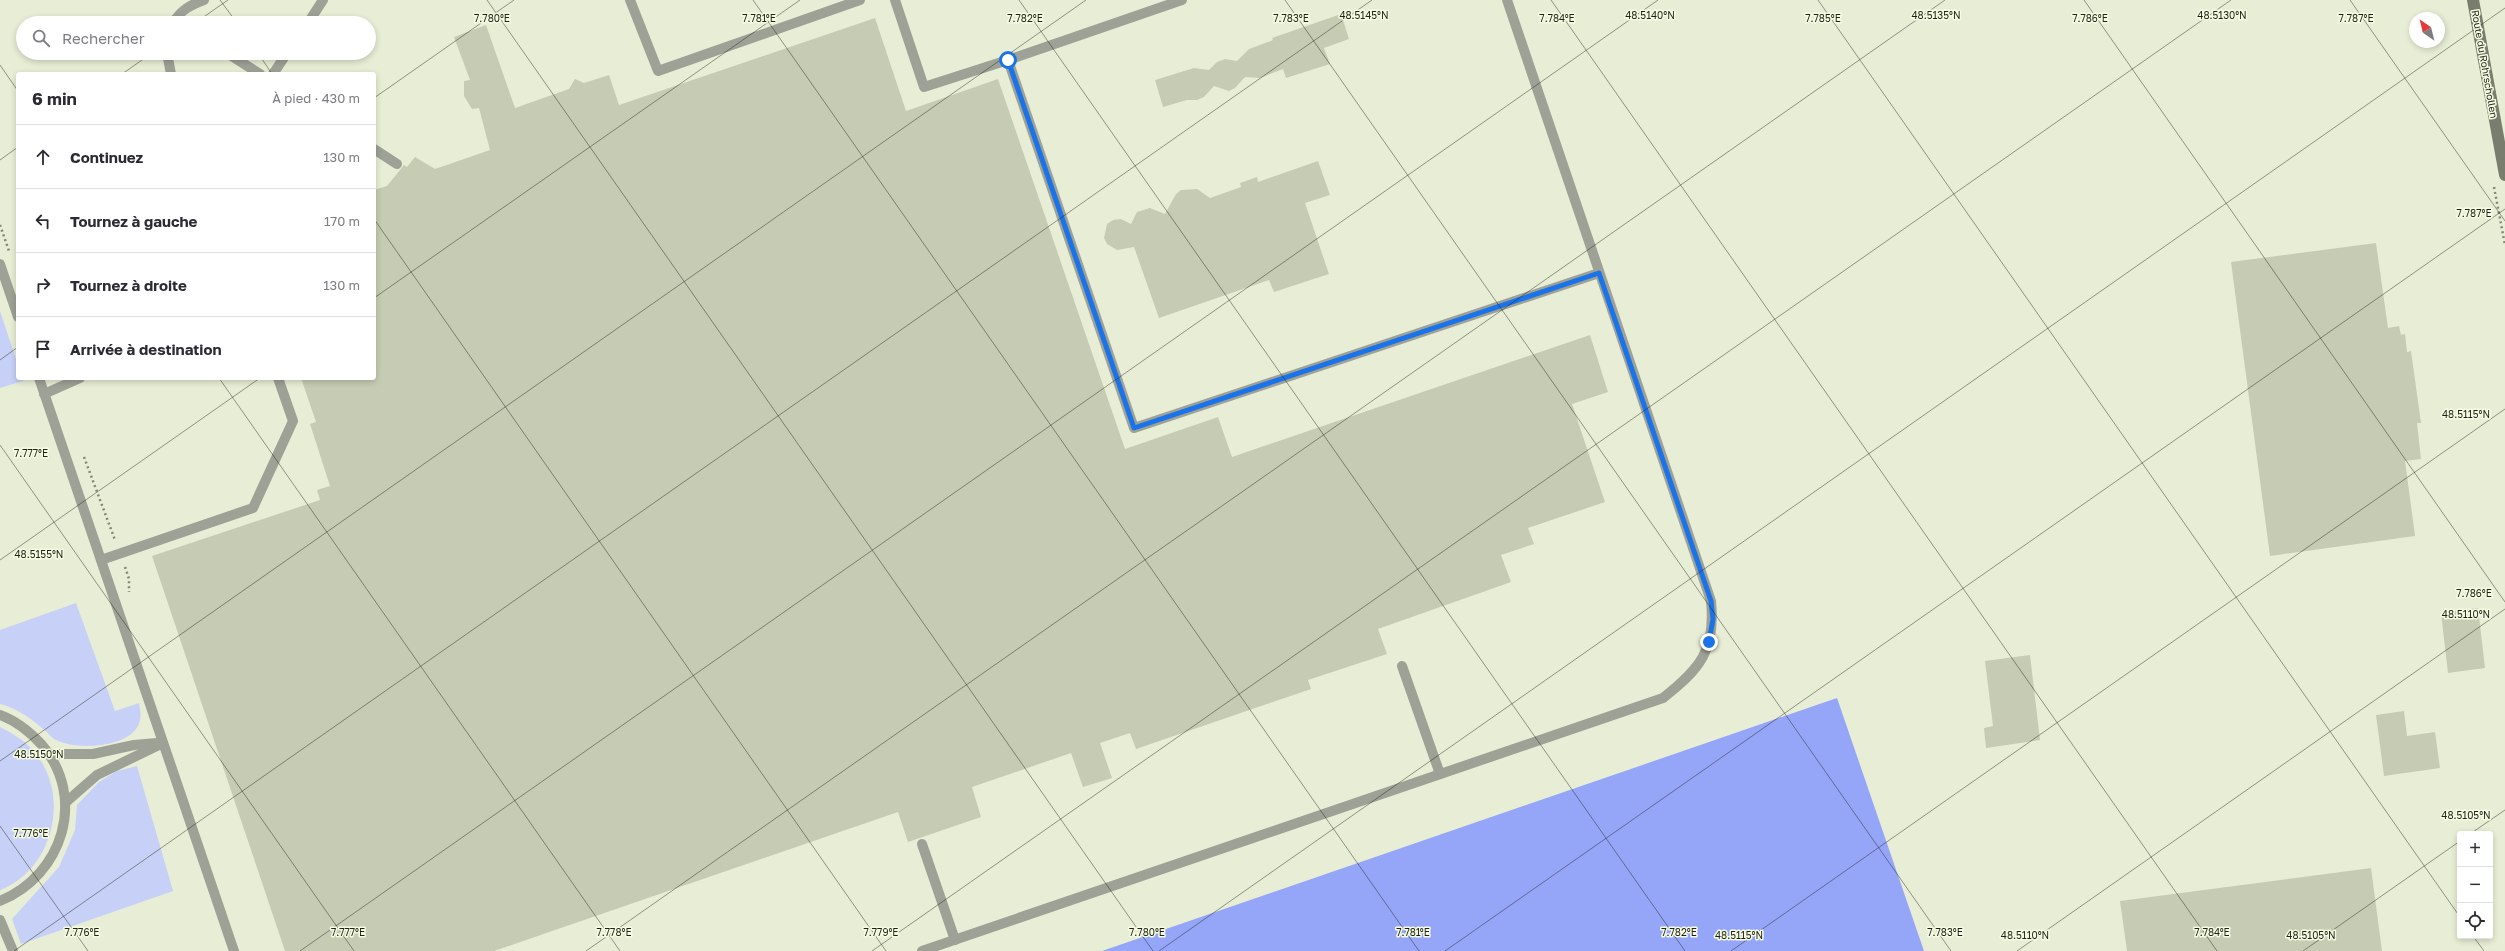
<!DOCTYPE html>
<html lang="fr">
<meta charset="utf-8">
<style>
:root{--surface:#fff;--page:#f7f7f7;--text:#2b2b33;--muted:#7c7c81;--line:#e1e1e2}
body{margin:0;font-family:"Golos Text",sans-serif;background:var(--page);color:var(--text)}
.controls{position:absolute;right:12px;bottom:12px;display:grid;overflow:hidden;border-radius:4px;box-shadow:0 2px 6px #0003}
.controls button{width:36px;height:36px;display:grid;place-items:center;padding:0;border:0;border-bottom:1px solid var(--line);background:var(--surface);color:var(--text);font:20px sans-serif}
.compass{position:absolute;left:2409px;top:12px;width:36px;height:36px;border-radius:50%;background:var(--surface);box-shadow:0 2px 6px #0003;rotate:325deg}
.stop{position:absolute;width:12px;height:12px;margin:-9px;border:3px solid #1a73e8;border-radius:50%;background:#fff}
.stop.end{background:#1a73e8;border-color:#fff;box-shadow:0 1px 4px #0008}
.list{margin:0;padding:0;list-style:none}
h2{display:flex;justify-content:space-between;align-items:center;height:52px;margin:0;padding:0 16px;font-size:17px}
h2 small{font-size:13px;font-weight:400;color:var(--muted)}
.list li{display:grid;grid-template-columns:26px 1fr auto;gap:12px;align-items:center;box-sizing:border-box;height:64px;padding:0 16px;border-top:1px solid var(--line)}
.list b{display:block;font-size:15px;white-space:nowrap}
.list em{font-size:13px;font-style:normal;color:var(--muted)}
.icon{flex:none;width:22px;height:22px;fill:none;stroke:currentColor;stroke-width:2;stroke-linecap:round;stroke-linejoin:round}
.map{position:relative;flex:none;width:2505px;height:951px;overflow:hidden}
.search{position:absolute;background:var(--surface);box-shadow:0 2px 6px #0003;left:16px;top:16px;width:360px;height:44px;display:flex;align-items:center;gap:10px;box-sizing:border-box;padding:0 14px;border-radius:22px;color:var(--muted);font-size:15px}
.panel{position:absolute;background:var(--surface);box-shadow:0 2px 6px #0003;left:16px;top:72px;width:360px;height:308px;border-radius:4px}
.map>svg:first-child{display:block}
.green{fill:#c7d0f7}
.forest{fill:#95a6f8}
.building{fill:#c6ccb3}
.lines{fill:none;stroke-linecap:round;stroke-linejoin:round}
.path{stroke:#838776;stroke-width:2.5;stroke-dasharray:2 3;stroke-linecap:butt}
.lane{stroke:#9ea196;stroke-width:10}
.secondary{stroke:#797d6d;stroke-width:12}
.route{stroke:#1a73e8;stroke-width:5}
.ticks{fill:none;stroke:#1f2118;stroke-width:1;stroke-opacity:0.45}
.labels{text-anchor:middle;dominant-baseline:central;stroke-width:3;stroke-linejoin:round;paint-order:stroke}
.street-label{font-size:10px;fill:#1f2118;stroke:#f6fce2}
.ticks-label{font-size:10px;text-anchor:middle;fill:#1f2118;stroke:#f6fce2;stroke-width:3;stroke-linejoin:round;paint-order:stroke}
</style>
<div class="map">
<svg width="2505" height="951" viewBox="0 0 2505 951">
<rect width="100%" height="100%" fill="#e8eed5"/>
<g class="green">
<polygon points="0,311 18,365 18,378 22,378 23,381 0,388"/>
<path d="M76,603l39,108 24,-8c2,10 3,18 -3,26 -14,19 -61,21 -80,11 -6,-3 -9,-9 -14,-12 -11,-10 -28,-21 -42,-24v-74z"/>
<path d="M0,727c14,7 27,15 36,27 35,44 16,116 -36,136z"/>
<polygon points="137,766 173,891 21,944 12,919 59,867 75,830 77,805 99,782 117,771"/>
</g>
<polygon class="forest" points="1837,698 1924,951 1102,951"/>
<g class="building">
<polygon points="1341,14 1349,39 1324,48 1330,64 1286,78 1283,69 1260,78 1245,77 1235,88 1229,91 1214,86 1204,97 1197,100 1187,100 1163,107 1155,80 1194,68 1209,70 1217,62 1225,59 1237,61 1249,49 1273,40 1272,38"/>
<polygon points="875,18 906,111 998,79 1125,449 1218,417 1232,457 1590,335 1608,392 1572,404 1605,502 1528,528 1534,544 1501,555 1511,582 1378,629 1387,654 1308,680 1311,689 1136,749 1130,733 1100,743 1112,778 1083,787 1071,753 972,787 981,817 908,842 898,812 494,951 285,951 152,556 320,500 317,490 330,486 310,424 316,422 301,378 374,378 374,190 387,186 404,165 407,167 415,157 435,169 490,150 479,108 472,109 464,96 464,81 470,80 454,37 486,25 515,108 569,89 575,79 584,83 609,75 619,105"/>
<polygon points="1318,161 1330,195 1305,203 1329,274 1274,292 1269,280 1159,318 1134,247 1117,250 1107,244 1104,238 1107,224 1113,220 1121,219 1131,224 1137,212 1150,208 1165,214 1176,194 1181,190 1197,189 1210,198 1241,187 1240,183 1257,177 1258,182"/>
<polygon points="2376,243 2388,328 2399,326 2401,335 2405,334 2407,352 2411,351 2421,423 2417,423 2421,459 2405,461 2415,536 2270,556 2231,262"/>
<polygon points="2478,608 2485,668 2448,673 2441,613"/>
<polygon points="2030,655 2040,740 1986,748 1984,728 1993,726 1985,661"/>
<polygon points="2404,711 2407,736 2435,732 2440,768 2384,776 2376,715"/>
<polygon points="2371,868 2382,951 2127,951 2120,901"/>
</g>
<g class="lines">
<g class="path">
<polyline points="2494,187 2505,245"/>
<polyline points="0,225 9,251"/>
<polyline points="84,457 115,540"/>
<polyline points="125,567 129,579 129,592"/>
</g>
<g class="lane">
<polyline points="630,0 658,71 860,0"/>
<polyline points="895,0 924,87 1008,60"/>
<polyline points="1182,0 1008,60 1134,428 1599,273"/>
<path d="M173,23c8,-13 17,-18 31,-23"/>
<polyline points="308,23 323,0"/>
<polyline points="167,53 171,74"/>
<polyline points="227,53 260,74"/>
<polyline points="273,74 287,53"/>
<polyline points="374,149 397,164"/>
<polyline points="0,264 18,317"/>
<polyline points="39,378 234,951"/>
<polyline points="44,394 80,378"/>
<polyline points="101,560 253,508 293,421 278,378"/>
<polyline points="1402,666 1440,774"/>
<path d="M0,715c17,6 30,17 42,30 45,53 21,130 -42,156"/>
<polyline points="50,754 93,754 134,745 157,743"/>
<polyline points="65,803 97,775 163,743"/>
<polyline points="922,844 955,940"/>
<polyline points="0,920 13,951"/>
<path d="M922,951l741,-253c37,-29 53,-48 48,-97l-204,-601"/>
</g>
<polyline class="secondary" points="2473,0 2505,175"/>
</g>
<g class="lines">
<polyline class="route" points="1008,60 1134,428 1599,273 1711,601 1713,619 1709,642"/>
</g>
<path class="ticks" d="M220,0l17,23M487,0l666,951M753,0l666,951M1019,0l666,951M1285,0l666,951M1551,0l666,951M1818,0l642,917M2084,0l421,602M2350,0l155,221M195,23l33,-23M258,53l14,21M0,65l18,26M122,74l30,-21M374,98l140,-98M0,160l18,-13M374,219l512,732M374,298l426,-298M0,360l18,-13M219,378l401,573M0,445l354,506M0,560l260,-182M0,761l1086,-761M0,826l88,125M2470,834l35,-24M2473,936l11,15M14,951l1358,-951M300,951l1358,-951M586,951l1359,-951M872,951l1359,-951M1159,951l1346,-943M1445,951l1060,-742M1731,951l774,-542M2017,951l488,-342M2303,951l157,-110"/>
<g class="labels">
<g class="street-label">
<text transform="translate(2485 64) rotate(80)">Route du Rohrschollen</text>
</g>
</g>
<g class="ticks-label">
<text x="1364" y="19">48.5145°N</text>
<text x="1650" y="19">48.5140°N</text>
<text x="1936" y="19">48.5135°N</text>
<text x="2222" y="19">48.5130°N</text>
<text x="492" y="22">7.780°E</text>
<text x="1025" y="22">7.782°E</text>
<text x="1291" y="22">7.783°E</text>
<text x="1557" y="22">7.784°E</text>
<text x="1823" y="22">7.785°E</text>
<text x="759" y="22">7.781°E</text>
<text x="2090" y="22">7.786°E</text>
<text x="2356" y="22">7.787°E</text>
<text x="2474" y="217">7.787°E</text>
<text x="2466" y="418">48.5115°N</text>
<text x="31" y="457">7.777°E</text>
<text x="39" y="558">48.5155°N</text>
<text x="2474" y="597">7.786°E</text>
<text x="2466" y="618">48.5110°N</text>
<text x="39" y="758">48.5150°N</text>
<text x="2466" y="819">48.5105°N</text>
<text x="31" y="837">7.776°E</text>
<text x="82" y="936">7.776°E</text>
<text x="348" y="936">7.777°E</text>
<text x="614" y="936">7.778°E</text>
<text x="881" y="936">7.779°E</text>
<text x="1147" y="936">7.780°E</text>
<text x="1413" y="936">7.781°E</text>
<text x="1679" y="936">7.782°E</text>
<text x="1945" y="936">7.783°E</text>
<text x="2212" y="936">7.784°E</text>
<text x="1739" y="939">48.5115°N</text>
<text x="2025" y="939">48.5110°N</text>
<text x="2311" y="939">48.5105°N</text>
</g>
</svg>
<div class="controls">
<button>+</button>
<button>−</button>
<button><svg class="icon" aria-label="locate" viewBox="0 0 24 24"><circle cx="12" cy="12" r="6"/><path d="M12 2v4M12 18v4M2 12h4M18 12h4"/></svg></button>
</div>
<svg class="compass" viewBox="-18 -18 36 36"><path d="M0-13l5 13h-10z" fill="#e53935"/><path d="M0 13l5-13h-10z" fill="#7c7c81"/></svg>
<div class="stop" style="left:1008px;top:60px"></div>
<div class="stop end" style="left:1709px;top:642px"></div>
<div class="search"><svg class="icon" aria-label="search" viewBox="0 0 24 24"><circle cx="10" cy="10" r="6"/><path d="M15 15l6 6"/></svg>Rechercher</div>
<section class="panel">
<h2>6 min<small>À pied · 430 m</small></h2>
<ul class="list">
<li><svg class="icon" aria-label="ahead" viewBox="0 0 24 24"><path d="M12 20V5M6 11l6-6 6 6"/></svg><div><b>Continuez</b></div><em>130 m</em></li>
<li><svg class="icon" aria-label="left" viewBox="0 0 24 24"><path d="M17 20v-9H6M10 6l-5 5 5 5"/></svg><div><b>Tournez à gauche</b></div><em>170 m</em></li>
<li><svg class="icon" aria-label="right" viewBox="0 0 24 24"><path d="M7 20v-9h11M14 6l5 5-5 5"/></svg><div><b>Tournez à droite</b></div><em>130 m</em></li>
<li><svg class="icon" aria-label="arrive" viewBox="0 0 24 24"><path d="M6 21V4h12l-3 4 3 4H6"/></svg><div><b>Arrivée à destination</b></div></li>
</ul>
</section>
</div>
